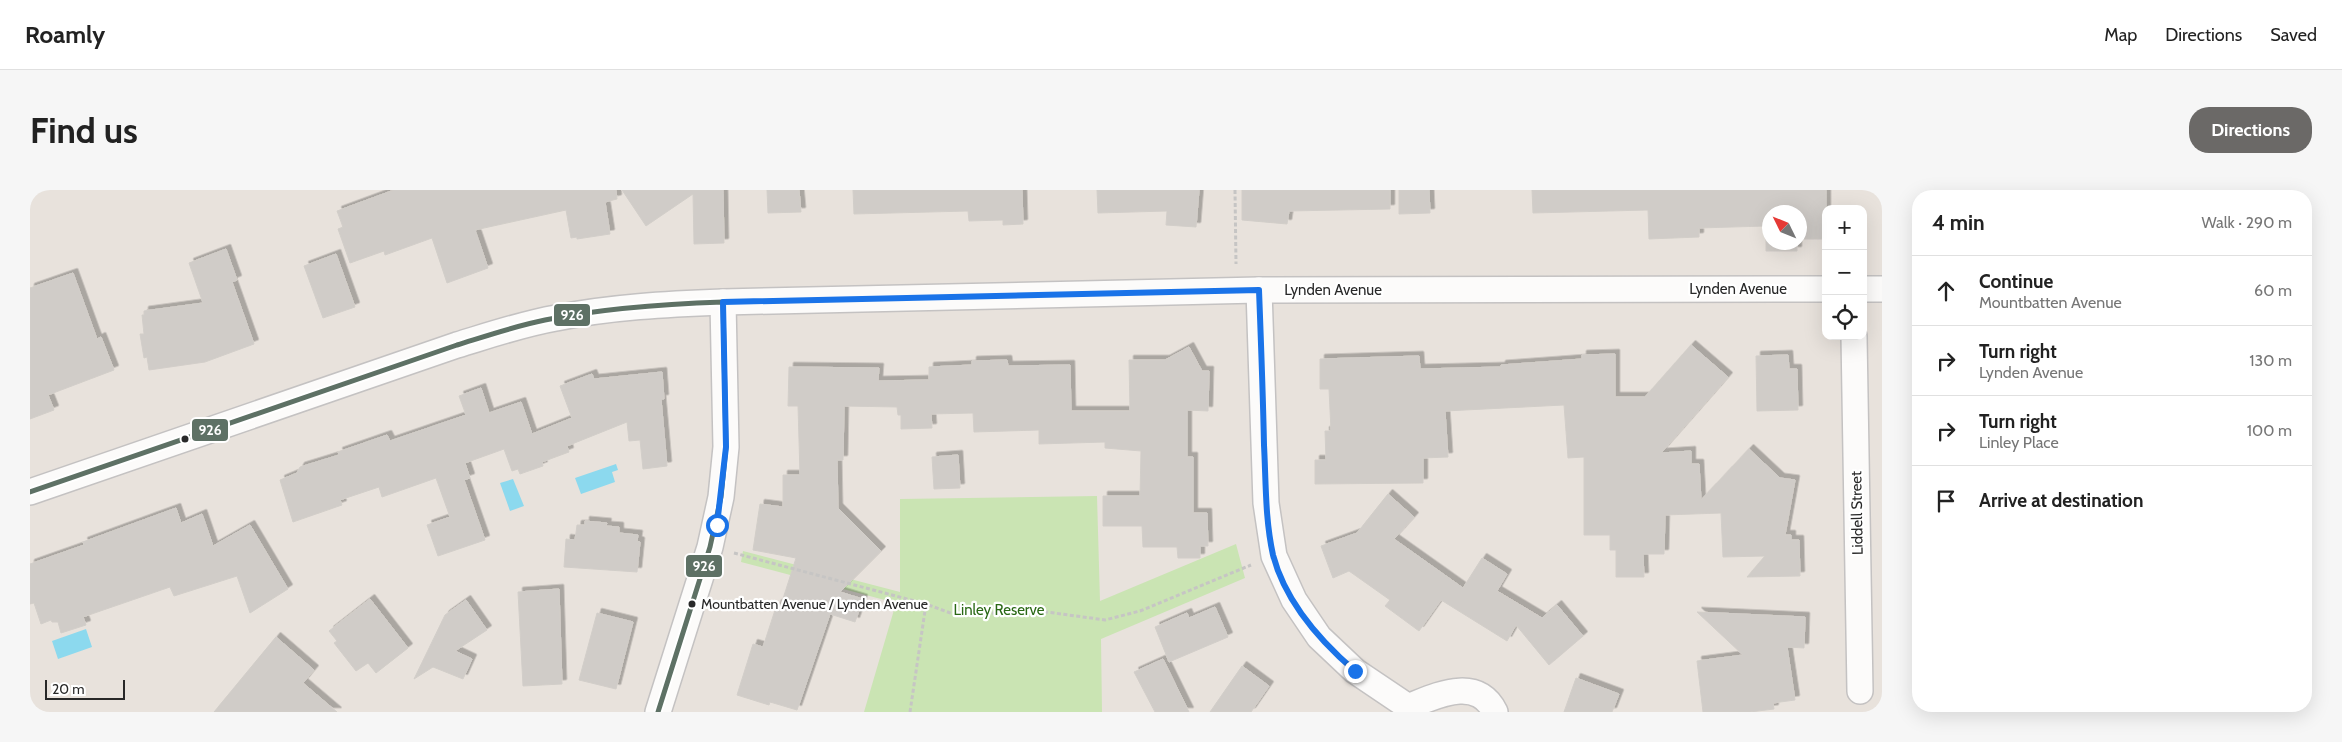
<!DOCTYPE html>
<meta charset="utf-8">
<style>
:root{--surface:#fff;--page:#f6f6f6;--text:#222;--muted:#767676;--line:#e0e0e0;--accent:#6b6967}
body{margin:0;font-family:Cabin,sans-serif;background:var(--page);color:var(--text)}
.controls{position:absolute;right:15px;top:15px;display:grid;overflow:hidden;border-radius:10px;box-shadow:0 5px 20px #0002}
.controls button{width:45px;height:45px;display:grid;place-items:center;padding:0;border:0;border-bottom:1px solid var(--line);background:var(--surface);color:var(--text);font:25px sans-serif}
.compass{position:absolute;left:1732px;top:15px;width:45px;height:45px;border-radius:50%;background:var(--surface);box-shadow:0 5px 20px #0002;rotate:313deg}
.scale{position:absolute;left:15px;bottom:12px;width:80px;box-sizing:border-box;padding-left:5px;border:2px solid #282828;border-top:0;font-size:14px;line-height:18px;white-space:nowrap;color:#282828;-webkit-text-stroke:4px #fff;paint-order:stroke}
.stop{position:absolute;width:15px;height:15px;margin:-11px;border:4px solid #1a73e8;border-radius:50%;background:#fff}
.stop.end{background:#1a73e8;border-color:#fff;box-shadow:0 1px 5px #0008}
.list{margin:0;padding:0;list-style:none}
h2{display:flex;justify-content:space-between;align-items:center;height:65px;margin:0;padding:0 20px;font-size:21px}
h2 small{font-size:16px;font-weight:400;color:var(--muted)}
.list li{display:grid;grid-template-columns:32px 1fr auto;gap:15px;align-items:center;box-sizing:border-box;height:70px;padding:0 20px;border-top:1px solid var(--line)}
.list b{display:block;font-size:19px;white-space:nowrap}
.list p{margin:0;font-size:16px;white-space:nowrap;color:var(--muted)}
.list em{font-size:16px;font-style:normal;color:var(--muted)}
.icon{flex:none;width:28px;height:28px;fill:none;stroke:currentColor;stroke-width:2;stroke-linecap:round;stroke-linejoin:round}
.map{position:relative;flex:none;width:1852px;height:522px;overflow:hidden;border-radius:20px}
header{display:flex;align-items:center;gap:30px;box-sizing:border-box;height:70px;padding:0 25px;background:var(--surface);border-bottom:1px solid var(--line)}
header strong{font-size:24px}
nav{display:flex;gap:28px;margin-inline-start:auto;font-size:18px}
.intro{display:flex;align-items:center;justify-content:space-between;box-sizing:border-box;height:120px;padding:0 30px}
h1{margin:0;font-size:35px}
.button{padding:12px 22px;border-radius:20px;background:var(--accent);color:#fff;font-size:18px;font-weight:700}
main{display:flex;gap:30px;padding:0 30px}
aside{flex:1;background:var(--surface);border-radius:20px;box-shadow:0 5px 20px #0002}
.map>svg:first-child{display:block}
.green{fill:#cae4b3}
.water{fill:#8cd9ee}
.building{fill:#d0ccc8;stroke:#d2cec9;filter:url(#shadow)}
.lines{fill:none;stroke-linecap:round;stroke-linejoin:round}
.minor-casing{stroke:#c4c2c2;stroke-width:28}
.path{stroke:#c6c5c4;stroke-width:3;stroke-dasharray:4 2.5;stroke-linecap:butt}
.minor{stroke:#fcfbfa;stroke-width:25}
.bus-1-casing{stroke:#fff;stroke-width:9}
.bus-1{stroke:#5e7165;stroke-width:5}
.route{stroke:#1a73e8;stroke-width:6}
.bus-dot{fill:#282828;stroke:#fff;stroke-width:2}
.labels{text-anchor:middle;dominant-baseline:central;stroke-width:4.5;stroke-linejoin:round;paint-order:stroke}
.bus-label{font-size:14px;fill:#282828;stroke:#fff;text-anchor:start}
.street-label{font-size:15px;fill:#282828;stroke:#fff}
.park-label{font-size:15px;fill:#2a6815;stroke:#fff}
.line-badge{stroke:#fff;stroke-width:2}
.badge-label{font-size:14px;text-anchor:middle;font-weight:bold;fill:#fff}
</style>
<header>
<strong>Roamly</strong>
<nav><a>Map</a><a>Directions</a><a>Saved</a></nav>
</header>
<div class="intro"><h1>Find us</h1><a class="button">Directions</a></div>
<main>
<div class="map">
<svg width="1852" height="522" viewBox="0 0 1852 522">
<defs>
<filter id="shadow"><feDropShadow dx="4.5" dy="-4.5" stdDeviation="0" flood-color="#0004"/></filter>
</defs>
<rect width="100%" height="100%" fill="#e8e2dc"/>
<polygon class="green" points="1067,306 1070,411 1206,354 1215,388 1071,449 1072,522 834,522 866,413 711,372 713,361 870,402 870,309"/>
<g class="water">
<polygon points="586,274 588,280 582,282 585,292 551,304 545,288"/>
<polygon points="483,289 494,316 480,321 470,293"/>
<polygon points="56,439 62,457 28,469 22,451"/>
</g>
<g class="building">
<polygon points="364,0 586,0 587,9 575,12 580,44 547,49 547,47 541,48 536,20 445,40 458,78 417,93 402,48 355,65 354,61 320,73 308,39 313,37 307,21"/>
<polygon points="592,0 693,0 694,53 664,54 663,4 616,36"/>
<polygon points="737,0 769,0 771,22 738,23"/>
<polygon points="823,0 992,0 993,34 973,35 973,30 939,31 938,21 824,24"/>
<polygon points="1067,0 1169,0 1166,37 1136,35 1137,21 1068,23"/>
<polygon points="1212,0 1360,0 1360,19 1259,21 1257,34 1212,30"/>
<polygon points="1369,0 1399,0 1400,23 1369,24"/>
<polygon points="1502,0 1796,0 1796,49 1770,49 1770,22 1740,22 1740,52 1767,52 1767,61 1736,61 1736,36 1669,38 1669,47 1619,49 1618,20 1503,23"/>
<polygon points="196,59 207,90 202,92 224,154 175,172 119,180 117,167 114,168 110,144 114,144 112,125 114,125 114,121 173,113 159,73"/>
<polygon points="306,64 325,117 293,128 274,76"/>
<polygon points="43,83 67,149 71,147 84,180 18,205 24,220 0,229 0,98"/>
<polygon points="1661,155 1698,187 1631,263 1661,261 1661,274 1669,274 1671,310 1719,259 1750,288 1765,290 1755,345 1761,345 1761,350 1769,350 1770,386 1717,387 1735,366 1693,367 1691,323 1635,325 1634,364 1613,364 1614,387 1586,387 1586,360 1580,360 1580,345 1554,345 1554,267 1538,268 1534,215 1415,221 1418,267 1393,268 1393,293 1285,294 1285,270 1296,270 1295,241 1301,241 1299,199 1290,199 1290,169 1389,166 1390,179 1471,177 1471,175 1552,169 1552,165 1585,164 1585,207 1615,207"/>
<polygon points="1159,157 1172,181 1179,181 1178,221 1157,220 1157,267 1163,267 1163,323 1177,323 1178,356 1170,356 1170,368 1148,368 1147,357 1113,357 1112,336 1073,336 1073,306 1110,306 1111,261 1075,258 1075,252 1009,254 1009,240 944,242 943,223 901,224 902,238 871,239 871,225 868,225 867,217 814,216 813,270 807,270 808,318 851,361 810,402 833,409 825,432 800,424 767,520 740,512 739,515 707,505 723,454 733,457 747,414 751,415 766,368 723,360 730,314 753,317 753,285 770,285 768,216 758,216 759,177 849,178 848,191 899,190 899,177 942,175 942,171 977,170 978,176 1040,175 1041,221 1100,221 1099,170 1135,170"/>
<polygon points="1758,165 1759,179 1767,179 1768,220 1727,221 1726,166"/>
<polygon points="632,182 634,209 631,209 637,276 613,279 610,250 599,251 597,232 537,256 539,262 512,272 513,276 490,284 488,279 482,281 474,259 435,273 440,288 434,290 455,350 408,366 397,335 420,327 406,288 352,307 349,297 310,310 312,315 263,332 250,290 267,283 270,277 309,265 308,262 357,245 360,251 436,225 429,206 451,198 459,223 491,212 502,244 542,228 530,196 562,184 564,189"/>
<polygon points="928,265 930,298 904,299 902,267"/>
<polygon points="1358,304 1384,327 1364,349 1433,398 1452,368 1477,384 1467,401 1512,428 1527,415 1553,446 1519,475 1486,435 1477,451 1411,410 1389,441 1355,416 1360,410 1319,381 1303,388 1291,356 1327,343"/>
<polygon points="146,318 151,333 172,324 183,356 220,335 258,399 220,423 207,386 144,406 140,397 53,427 56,435 31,443 28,432 22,432 21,430 11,434 4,413 0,414 0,374 54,355 53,352"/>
<polygon points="555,331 577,333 576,336 589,337 589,343 608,345 607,351 610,352 607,382 534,377 536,349 545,350 547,335 555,335"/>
<polygon points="529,399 532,494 493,496 488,402"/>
<polygon points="340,409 378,458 346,483 338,473 326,481 304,453 307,451 299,441"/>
<polygon points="436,410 457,440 425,461 442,469 433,489 403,477 384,489 415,425"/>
<polygon points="1185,417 1198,447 1139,472 1125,437 1157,423 1159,428"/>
<polygon points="1667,422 1775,427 1774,458 1757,457 1765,510 1743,513 1744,519 1720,522 1673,522 1667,471 1713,465"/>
<polygon points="567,423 603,432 586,499 549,490"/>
<polygon points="246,447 284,480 273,493 307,522 184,522"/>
<polygon points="1133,469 1159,522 1125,522 1104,482"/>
<polygon points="1212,476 1239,496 1221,522 1180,522"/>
<polygon points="1546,488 1589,504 1582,522 1534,522"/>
</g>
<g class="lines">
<defs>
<g id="minor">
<polyline points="1833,99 1852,99"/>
<polyline points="1229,100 1236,313 1244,366 1264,410 1289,447 1325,481 1386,522"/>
<polyline points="1824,146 1830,501"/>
<path d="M0,302l427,-147c33,-10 65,-21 99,-27 55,-11 111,-14 167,-16l536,-12 567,-1"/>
<path d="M1380,516c28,-11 67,-30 85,6"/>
<polyline points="628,522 680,357 691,307 696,257 693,112"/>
</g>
</defs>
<use href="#minor" class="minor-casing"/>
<g class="path">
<polyline points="1205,0 1206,74"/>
<polyline points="704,363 896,414 923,424 1017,422 1075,430 1110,421 1221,375"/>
<polyline points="880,522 896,414"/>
</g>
<use href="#minor" class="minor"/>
<defs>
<path id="bus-1" d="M0,302l427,-147c29,-9 58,-19 88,-25 59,-12 118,-16 178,-18l3,145 -5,50 -11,50 -52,165"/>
</defs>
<use href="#bus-1" class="bus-1-casing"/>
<use href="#bus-1" class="bus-1"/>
</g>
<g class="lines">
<path class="route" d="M687,335l9,-78 -3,-145 536,-12c2,52 4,104 5,155 2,37 1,74 9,110 12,46 46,85 82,116"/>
</g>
<g class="bus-dot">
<circle cx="155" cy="249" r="4.5"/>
<circle cx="662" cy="414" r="4.5"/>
</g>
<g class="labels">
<g class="bus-label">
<text x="671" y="414">Mountbatten Avenue / Lynden Avenue</text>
</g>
<g class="street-label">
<text x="1708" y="99">Lynden Avenue</text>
<text x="1303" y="100">Lynden Avenue</text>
<text transform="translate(1827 323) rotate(-91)">Liddell Street</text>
</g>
<g class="park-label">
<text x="969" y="420">Linley Reserve</text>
</g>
</g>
<g class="line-badge">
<rect x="523" y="113" width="38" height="24" rx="5" fill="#5e7165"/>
<rect x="161" y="228" width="38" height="24" rx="5" fill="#5e7165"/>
<rect x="655" y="364" width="38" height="24" rx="5" fill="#5e7165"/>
</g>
<g class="badge-label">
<text x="542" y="130">926</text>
<text x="180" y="245">926</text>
<text x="674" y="381">926</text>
</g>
</svg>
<div class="controls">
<button>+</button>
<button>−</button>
<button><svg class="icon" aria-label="locate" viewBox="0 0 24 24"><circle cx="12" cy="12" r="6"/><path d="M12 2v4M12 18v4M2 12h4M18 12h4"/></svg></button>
</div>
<svg class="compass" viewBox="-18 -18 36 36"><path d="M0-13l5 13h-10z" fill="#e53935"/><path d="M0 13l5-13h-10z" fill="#767676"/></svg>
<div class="scale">20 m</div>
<div class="stop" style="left:687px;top:335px"></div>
<div class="stop end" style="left:1325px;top:481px"></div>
</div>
<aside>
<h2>4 min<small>Walk · 290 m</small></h2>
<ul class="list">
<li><svg class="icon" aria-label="ahead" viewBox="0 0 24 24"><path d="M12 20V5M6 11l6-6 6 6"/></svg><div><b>Continue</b><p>Mountbatten Avenue</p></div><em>60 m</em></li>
<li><svg class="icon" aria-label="right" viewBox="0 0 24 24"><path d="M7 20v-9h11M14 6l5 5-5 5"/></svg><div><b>Turn right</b><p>Lynden Avenue</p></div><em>130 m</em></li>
<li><svg class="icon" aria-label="right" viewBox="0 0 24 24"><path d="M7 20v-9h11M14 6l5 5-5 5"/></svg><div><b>Turn right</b><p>Linley Place</p></div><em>100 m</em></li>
<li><svg class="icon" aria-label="arrive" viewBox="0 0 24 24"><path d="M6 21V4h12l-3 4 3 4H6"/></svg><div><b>Arrive at destination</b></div></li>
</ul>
</aside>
</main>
